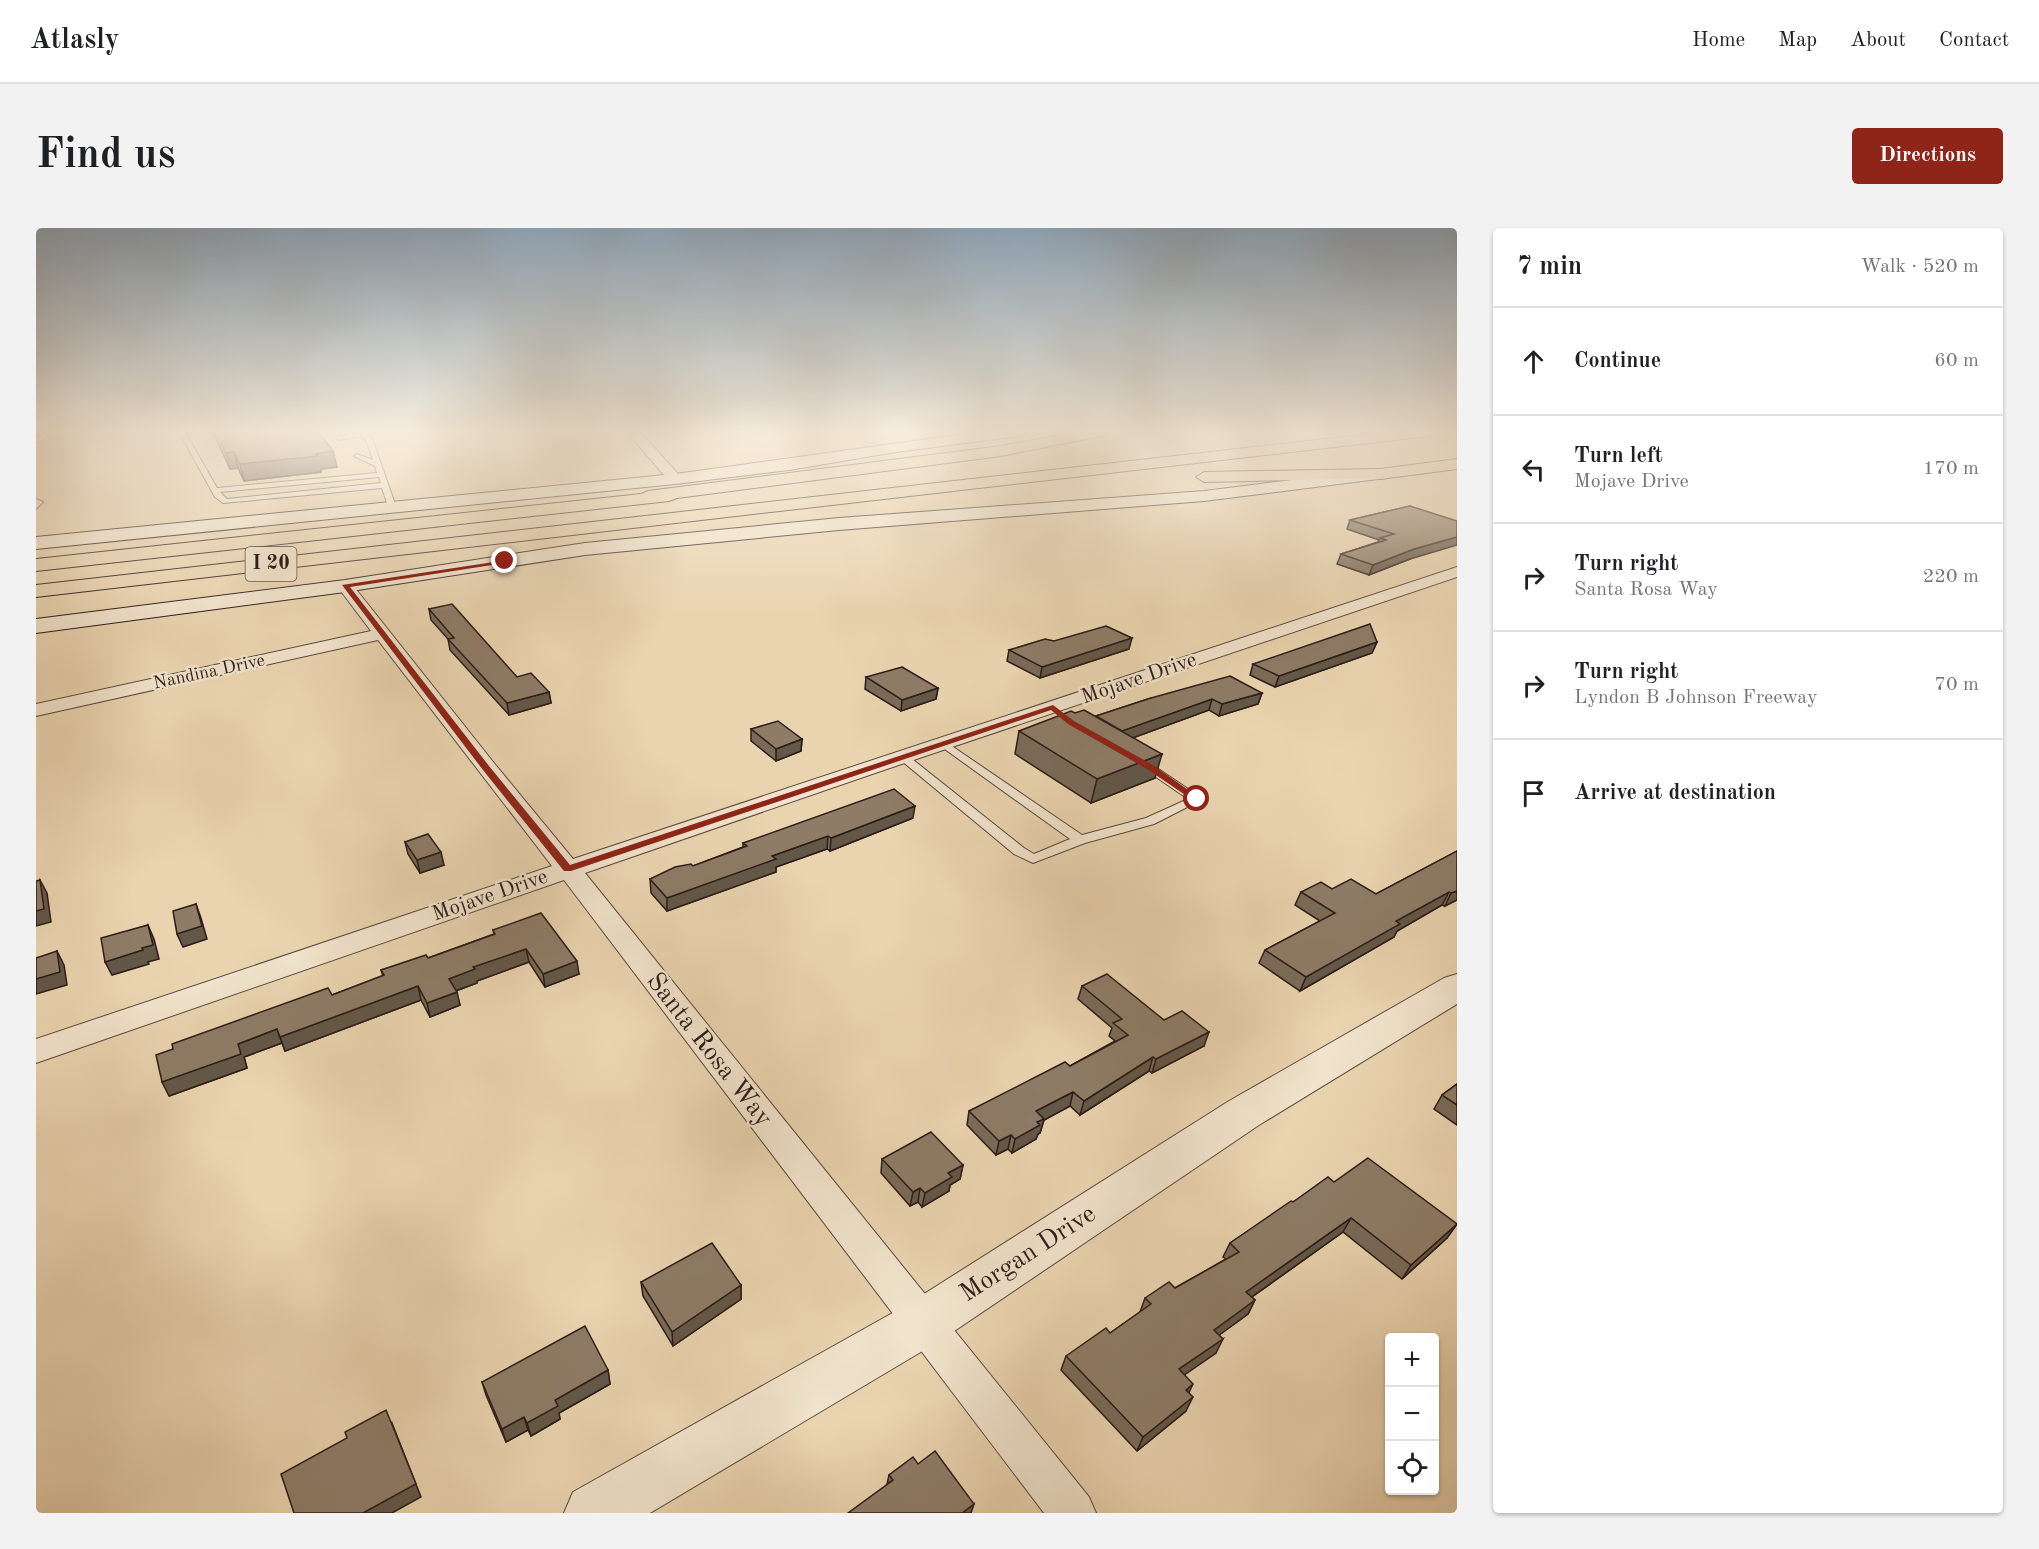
<!DOCTYPE html>
<meta charset="utf-8">
<style>
:root{--surface:#fff;--page:#f2f2f2;--text:#202124;--muted:#757577;--line:#e0e0e0;--accent:#8f2418}
body{margin:0;font-family:"Old Standard TT",serif;background:var(--page);color:var(--text)}
.controls{position:absolute;right:18px;bottom:18px;display:grid;overflow:hidden;border-radius:6px;box-shadow:0 2px 4px #0004}
.controls button{width:54px;height:54px;display:grid;place-items:center;padding:0;border:0;border-bottom:2px solid var(--line);background:var(--surface);color:var(--text);font:30px sans-serif}
.stop{position:absolute;width:18px;height:18px;margin:-14px;border:4px solid #8f2418;border-radius:50%;background:#fff}
.stop.end{background:#8f2418;border-color:#fff;box-shadow:0 2px 6px #0008}
.list{margin:0;padding:0;list-style:none}
h2{display:flex;justify-content:space-between;align-items:center;height:78px;margin:0;padding:0 24px;font-size:26px}
h2 small{font-size:20px;font-weight:400;color:var(--muted)}
.list li{display:grid;grid-template-columns:39px 1fr auto;gap:18px;align-items:center;box-sizing:border-box;height:108px;padding:0 24px;border-top:2px solid var(--line)}
.list b{display:block;font-size:22px;white-space:nowrap}
.list p{margin:0;font-size:20px;white-space:nowrap;color:var(--muted)}
.list em{font-size:20px;font-style:normal;color:var(--muted)}
.icon{flex:none;width:33px;height:33px;fill:none;stroke:currentColor;stroke-width:2;stroke-linecap:round;stroke-linejoin:round}
.map{position:relative;flex:none;width:1421px;height:1285px;overflow:hidden;border-radius:6px}
header{display:flex;align-items:center;gap:36px;box-sizing:border-box;height:84px;padding:0 30px;background:var(--surface);border-bottom:2px solid var(--line)}
header strong{font-size:28px}
nav{display:flex;gap:33px;margin-inline-start:auto;font-size:21px}
.intro{display:flex;align-items:center;justify-content:space-between;box-sizing:border-box;height:144px;padding:0 36px}
h1{margin:0;font-size:42px}
.button{padding:15px 27px;border-radius:6px;background:var(--accent);color:#fff;font-size:21px;font-weight:700}
main{display:flex;gap:36px;padding:0 36px}
aside{flex:1;background:var(--surface);border-radius:6px;box-shadow:0 2px 4px #0004}
.map>svg:first-child{display:block}
.lines{fill:none;stroke-linecap:round;stroke-linejoin:round}
.service-casing{stroke:#5a4a3d;stroke-width:2}
.minor-casing{stroke:#5a4a3d;stroke-width:2}
.tertiary-casing{stroke:#5a4a3d;stroke-width:2}
.secondary-casing{stroke:#2a1c17;stroke-width:2}
.primary-casing{stroke:#2a1c17;stroke-width:2}
.motorway-casing{stroke:#2a1c17;stroke-width:2}
.service{fill:#f1e3cc;fill-rule:evenodd}
.minor{fill:#f1e3cc;fill-rule:evenodd}
.tertiary{fill:#f1e3cc;fill-rule:evenodd}
.secondary{fill:#f1e3cc;fill-rule:evenodd}
.primary{fill:#ead4b0;fill-rule:evenodd}
.motorway{fill:#ead4b0;fill-rule:evenodd}
.wall{fill:#7a6b59;stroke:#2a1c17;stroke-width:1.5}
.shaded-wall{fill:#635748;stroke:#2a1c17;stroke-width:1.5}
.building{fill:#8e7c67;stroke:#2a1c17;stroke-width:1.5}
.route{fill:#8f2418}
.labels{text-anchor:middle;dominant-baseline:central;stroke-width:5;stroke-linejoin:round;paint-order:stroke}
.far-street-label{font-size:18px;fill:#2a1c17;stroke:#f1e3cc}
.shield{fill:#f1e3cc;stroke:#66584d;stroke-width:1.5}
.shield-label{font-size:20px;font-weight:bold;fill:#2a1c17}
.street-label{font-size:21px;fill:#2a1c17;stroke:#f1e3cc}
.near-street-label{font-size:26px;fill:#2a1c17;stroke:#f1e3cc}
</style>
<header>
<strong>Atlasly</strong>
<nav><a>Home</a><a>Map</a><a>About</a><a>Contact</a></nav>
</header>
<div class="intro"><h1>Find us</h1><a class="button">Directions</a></div>
<main>
<div class="map">
<svg width="1421" height="1285" viewBox="0 0 1421 1285">
<rect width="100%" height="100%" fill="#ead4b0"/>
<filter id="stains"><feTurbulence type="fractalNoise" baseFrequency=".00333" numOctaves="4"/><feColorMatrix values="0 0 0 0 .2 0 0 0 0 .09 0 0 0 0 .02 0 0 0 .5 -.17"/></filter>
<radialGradient id="worn" r=".72"><stop offset=".6" stop-color="#630" stop-opacity="0"/><stop offset="1" stop-color="#630" stop-opacity=".3"/></radialGradient>
<g class="lines">
<defs>
<g id="service">
<polygon points="10,204 18,204 0,215 0,210"/>
<path d="M143,204h6l32,56 160,-15 -2,-7 -21,-10 3,-2 16,6 -6,-18 -5,-6 -23,4 -9,-8h7l3,4 40,-4 -12,3 5,6 23,66 -7,2 -7,-21 -159,15 -8,-6zM343,249l2,6 -154,16 -7,-7z"/>
<polygon points="0,271 7,274 0,281"/>
<polygon points="907,512 1046,607 1110,590 1152,571 1101,536 1099,534 1101,532 1109,532 1167,571 1118,596 1049,615 997,635 978,626 861,529 863,527 871,527 988,620 998,626 1034,611 903,517 901,515"/>
</g>
<g id="minor">
<polygon points="591,204 604,204 644,248 646,251 644,254 634,254"/>
<polygon points="1421,339 1421,349 848,542 549,645 1053,1269 1060,1285 1008,1285 528,652 0,835 0,811 516,638 342,412 0,488 0,476 335,403 301,358 303,355 315,355 458,535 537,631"/>
</g>
<polygon id="tertiary" points="1421,746 1421,776 1223,897 905,1112 614,1285 528,1285 537,1264 869,1078 1193,873 1408,750"/>
<g id="secondary">
<polygon points="943,204 990,204 983,208 860,224 753,242 639,256 0,321 0,309 639,246"/>
<polygon points="1344,241 1352,246 1350,250 1168,273 803,302 549,327 309,364 0,405 0,391 309,352 549,315 803,290 1168,263"/>
</g>
<polygon id="primary" points="1421,231 1421,241 1344,251 1336,246 1344,241"/>
<g id="motorway">
<polygon points="1040,204 1072,204 1065,208 965,228 641,270 633,273 0,343 0,331 605,266 612,263 965,218"/>
<polygon points="1351,204 1400,204 1393,208 0,369 0,357"/>
<polygon points="1344,241 1352,246 1350,250 1168,254 1160,249 1168,244"/>
</g>
</defs>
<use href="#service" class="service-casing"/>
<use href="#minor" class="minor-casing"/>
<use href="#tertiary" class="tertiary-casing"/>
<use href="#secondary" class="secondary-casing"/>
<use href="#primary" class="primary-casing"/>
<use href="#motorway" class="motorway-casing"/>
<use href="#service" class="service"/>
<use href="#minor" class="minor"/>
<use href="#tertiary" class="tertiary"/>
<use href="#secondary" class="secondary"/>
<use href="#primary" class="primary"/>
<use href="#motorway" class="motorway"/>
</g>
<g class="wall">
<polygon points="177,204 283,204 301,239 285,241 285,244 208,253 202,240 194,241"/>
<polygon points="1374,278 1374,331 1333,347 1301,336 1305,326 1342,314 1343,312 1311,301 1314,292"/>
<polygon points="393,381 481,449 513,464 515,475 473,487 414,422 412,411 395,392"/>
<polygon points="1018,413 1093,421 1004,450 971,433 973,422"/>
<polygon points="1341,414 1336,425 1239,459 1214,447 1217,436"/>
<polygon points="830,449 902,460 900,471 865,483 829,461"/>
<polygon points="1226,465 1222,476 1183,488 1173,482 1096,510 1119,550 1055,575 979,526 983,503 1060,489 1060,488 1115,470"/>
<polygon points="715,501 766,511 765,523 740,533 715,513"/>
<polygon points="877,590 794,623 791,621 740,639 740,644 631,683 615,665 614,651 657,638 707,619 707,615"/>
<polygon points="369,614 408,637 384,645 372,626"/>
<polygon points="1421,623 1421,672 1409,678 1406,677 1361,703 1358,709 1264,763 1223,735 1229,722 1284,693 1259,677 1265,664 1296,661 1340,666"/>
<polygon points="457,702 543,746 509,759 493,734 441,753 441,755 420,763 424,777 394,789 385,772 249,823 246,815 208,829 211,840 133,868 296,767 347,748 345,742 392,730 458,706"/>
<polygon points="1046,758 1128,792 1168,818 1116,845 1113,843 1044,887 1034,878 1008,892 1004,905 1002,906 1000,911 976,925 972,921 960,927 931,897 933,883 1034,838 1079,813 1073,808 1076,800 1042,771"/>
<polygon points="1421,856 1421,897 1398,881 1406,867"/>
<polygon points="846,931 927,937 924,951 914,957 913,963 886,979 882,974 874,978 845,945"/>
<polygon points="1298,954 1421,996 1411,1010 1366,1051 1307,1004 1216,1069 1219,1072 1212,1086 1183,1107 1180,1125 1148,1146 1153,1165 1150,1183 1101,1223 1025,1142 1030,1128 1074,1105 1104,1084 1109,1070 1139,1060 1190,1031 1187,1029 1194,1015 1257,974"/>
<polygon points="605,1054 705,1057 705,1071 637,1118 607,1068"/>
<polygon points="572,1142 574,1156 523,1185 524,1191 495,1208 492,1202 470,1214 450,1167 446,1154"/>
<polygon points="882,1236 851,1256 853,1247"/>
</g>
<g class="shaded-wall">
<polygon points="297,223 301,239 285,241 285,244 208,253 204,236"/>
<polygon points="198,224 202,240 194,241 190,225"/>
<polygon points="1421,309 1421,317 1374,331 1333,347 1337,337 1378,321"/>
<polygon points="1096,410 1093,421 1004,450 1006,439"/>
<polygon points="1341,414 1336,425 1239,459 1243,448"/>
<polygon points="902,460 900,471 865,483 866,472"/>
<polygon points="513,464 515,475 473,487 471,475"/>
<polygon points="1226,465 1222,476 1183,488 1186,476"/>
<polygon points="1176,471 1173,482 1083,515 1086,503"/>
<polygon points="766,511 765,523 740,533 740,521"/>
<polygon points="1126,526 1119,550 1055,575 1061,551"/>
<polygon points="879,578 877,590 794,623 795,610"/>
<polygon points="792,608 791,621 740,639 740,644 631,683 631,670 736,628"/>
<polygon points="405,624 408,637 384,645 381,632"/>
<polygon points="4,652 11,665 15,694 0,698 0,683"/>
<polygon points="1421,663 1421,672 1409,678 1415,665"/>
<polygon points="1413,664 1406,677 1361,703 1358,709 1264,763 1270,749 1360,693"/>
<polygon points="160,676 165,690 171,711 147,719 141,706"/>
<polygon points="112,697 118,711 123,731 112,734 113,736 76,747 69,734 106,720"/>
<polygon points="490,721 493,734 441,753 441,755 416,764 413,751 437,739"/>
<polygon points="21,723 28,737 31,757 0,766 0,751"/>
<polygon points="541,733 543,746 509,759 507,746"/>
<polygon points="382,758 385,772 249,823 244,809"/>
<polygon points="421,764 424,777 394,789 391,775"/>
<polygon points="241,801 246,815 208,829 211,840 133,868 126,854 202,816"/>
<polygon points="1173,804 1168,818 1116,845 1120,831"/>
<polygon points="1117,829 1113,843 1044,887 1048,873"/>
<polygon points="1037,864 1034,878 1008,892 1004,905 1002,906 1000,911 976,925 979,911 1000,883"/>
<polygon points="975,907 972,921 960,927 963,913"/>
<polygon points="927,937 924,951 914,957 913,963 886,979 889,965 912,945"/>
<polygon points="884,960 882,974 874,978 877,964"/>
<polygon points="1315,990 1307,1004 1203,1078 1210,1064"/>
<polygon points="1421,996 1411,1010 1366,1051 1375,1037"/>
<polygon points="705,1057 705,1071 637,1118 636,1104"/>
<polygon points="1219,1072 1212,1086 1171,1116 1178,1102"/>
<polygon points="1187,1111 1180,1125 1137,1155 1143,1141"/>
<polygon points="572,1142 574,1156 523,1185 524,1191 495,1208 491,1195 519,1172"/>
<polygon points="1157,1156 1151,1169 1150,1162"/>
<polygon points="1157,1169 1150,1183 1101,1223 1107,1209"/>
<polygon points="488,1189 492,1202 470,1214 466,1201"/>
<polygon points="356,1195 385,1269 356,1285 327,1285"/>
<polygon points="938,1276 935,1285 926,1285"/>
</g>
<g class="building">
<polygon points="180,204 283,204 297,223 280,226 282,228 204,236 198,224 190,225"/>
<polygon points="1374,278 1421,293 1421,309 1378,321 1337,337 1305,326 1350,312 1344,310 1358,306 1314,292"/>
<polygon points="416,376 481,449 495,445 513,464 471,475 412,411 418,410 393,381"/>
<polygon points="1334,396 1341,414 1243,448 1217,436"/>
<polygon points="1070,398 1096,410 1006,439 973,422 1009,411 1018,413"/>
<polygon points="866,439 902,460 866,472 830,449"/>
<polygon points="1194,448 1226,465 1186,476 1176,471 1086,503 1060,488 1115,470"/>
<polygon points="1048,482 1126,526 1061,551 983,503 1035,483 1039,485"/>
<polygon points="742,493 766,511 740,521 715,501"/>
<polygon points="858,561 879,578 795,610 792,608 736,628 740,631 631,670 614,651 639,639 655,636 657,638 711,618 707,615"/>
<polygon points="392,606 405,624 381,632 369,614"/>
<polygon points="1421,623 1421,663 1415,665 1413,664 1360,693 1364,696 1270,749 1229,722 1299,685 1265,664 1285,654 1296,661 1315,651 1340,666"/>
<polygon points="4,652 8,681 0,683 0,653"/>
<polygon points="160,676 166,698 141,706 137,683"/>
<polygon points="505,685 541,733 507,746 490,721 437,739 439,741 413,751 421,764 391,775 382,758 244,809 241,801 202,816 205,826 126,854 120,827 137,821 136,816 292,760 296,767 348,747 345,742 390,727 392,730 459,706 457,702"/>
<polygon points="112,697 117,717 106,720 107,722 69,734 65,710"/>
<polygon points="21,723 24,744 0,751 0,730"/>
<polygon points="1071,746 1128,792 1146,783 1173,804 1120,831 1117,829 1048,873 1037,864 1000,883 1008,891 1001,894 1004,897 979,911 975,907 963,913 933,883 1029,834 1034,838 1092,807 1077,795 1086,791 1046,758"/>
<polygon points="1421,856 1421,877 1406,867"/>
<polygon points="895,904 927,937 912,945 916,949 889,965 884,960 877,964 846,931"/>
<polygon points="1332,930 1421,996 1375,1037 1315,990 1210,1064 1219,1072 1178,1102 1187,1111 1143,1141 1157,1156 1150,1162 1157,1169 1107,1209 1030,1128 1070,1100 1074,1105 1115,1076 1109,1070 1133,1054 1139,1060 1203,1024 1194,1015 1255,973 1257,974 1292,949 1298,954"/>
<polygon points="676,1015 705,1057 636,1104 605,1054"/>
<polygon points="549,1098 572,1142 519,1172 522,1178 491,1195 488,1189 466,1201 446,1154"/>
<polygon points="350,1182 380,1256 327,1285 258,1285 245,1246 311,1210 309,1204"/>
<polygon points="899,1223 938,1276 926,1285 812,1285 857,1252 853,1247 877,1229 882,1236"/>
</g>
<linearGradient id="sky" x2="0" y2="1"><stop stop-color="#8fa8bd"/><stop offset="0.53" stop-color="#f6ecdb"/><stop offset="1" stop-color="#f6ecdb" stop-opacity="0"/></linearGradient>
<rect width="1421" height="384" fill="url(#sky)"/>
<polygon class="route" points="471,332 469,335 314,359 453,538 534,637 1017,477 1038,493 1117,537 1165,571 1158,573 1111,541 1032,496 1015,482 535,643 528,643 447,542 306,357"/>
<g class="labels">
<g class="far-street-label">
<text transform="translate(173 444) rotate(-12)">Nandina Drive</text>
</g>
<rect class="shield" x="209.5" y="319" width="51" height="34" rx="4.5"/>
<g class="shield-label">
<text x="235" y="336">I 20</text>
</g>
<g class="street-label">
<text transform="translate(1103 451) rotate(-19)">Mojave Drive</text>
<text transform="translate(454 668) rotate(-19)">Mojave Drive</text>
</g>
<g class="near-street-label">
<text transform="translate(673 822) rotate(52)">Santa Rosa Way</text>
<text transform="translate(992 1026) rotate(-33)">Morgan Drive</text>
</g>
</g>
<rect width="100%" height="100%" filter="url(#stains)"/>
<rect width="100%" height="100%" fill="url(#worn)"/>
</svg>
<div class="controls">
<button>+</button>
<button>−</button>
<button><svg class="icon" aria-label="locate" viewBox="0 0 24 24"><circle cx="12" cy="12" r="6"/><path d="M12 2v4M12 18v4M2 12h4M18 12h4"/></svg></button>
</div>
<div class="stop" style="left:1161px;top:571px"></div>
<div class="stop end" style="left:469px;top:333px"></div>
</div>
<aside>
<h2>7 min<small>Walk · 520 m</small></h2>
<ul class="list">
<li><svg class="icon" aria-label="ahead" viewBox="0 0 24 24"><path d="M12 20V5M6 11l6-6 6 6"/></svg><div><b>Continue</b></div><em>60 m</em></li>
<li><svg class="icon" aria-label="left" viewBox="0 0 24 24"><path d="M17 20v-9H6M10 6l-5 5 5 5"/></svg><div><b>Turn left</b><p>Mojave Drive</p></div><em>170 m</em></li>
<li><svg class="icon" aria-label="right" viewBox="0 0 24 24"><path d="M7 20v-9h11M14 6l5 5-5 5"/></svg><div><b>Turn right</b><p>Santa Rosa Way</p></div><em>220 m</em></li>
<li><svg class="icon" aria-label="right" viewBox="0 0 24 24"><path d="M7 20v-9h11M14 6l5 5-5 5"/></svg><div><b>Turn right</b><p>Lyndon B Johnson Freeway</p></div><em>70 m</em></li>
<li><svg class="icon" aria-label="arrive" viewBox="0 0 24 24"><path d="M6 21V4h12l-3 4 3 4H6"/></svg><div><b>Arrive at destination</b></div></li>
</ul>
</aside>
</main>
